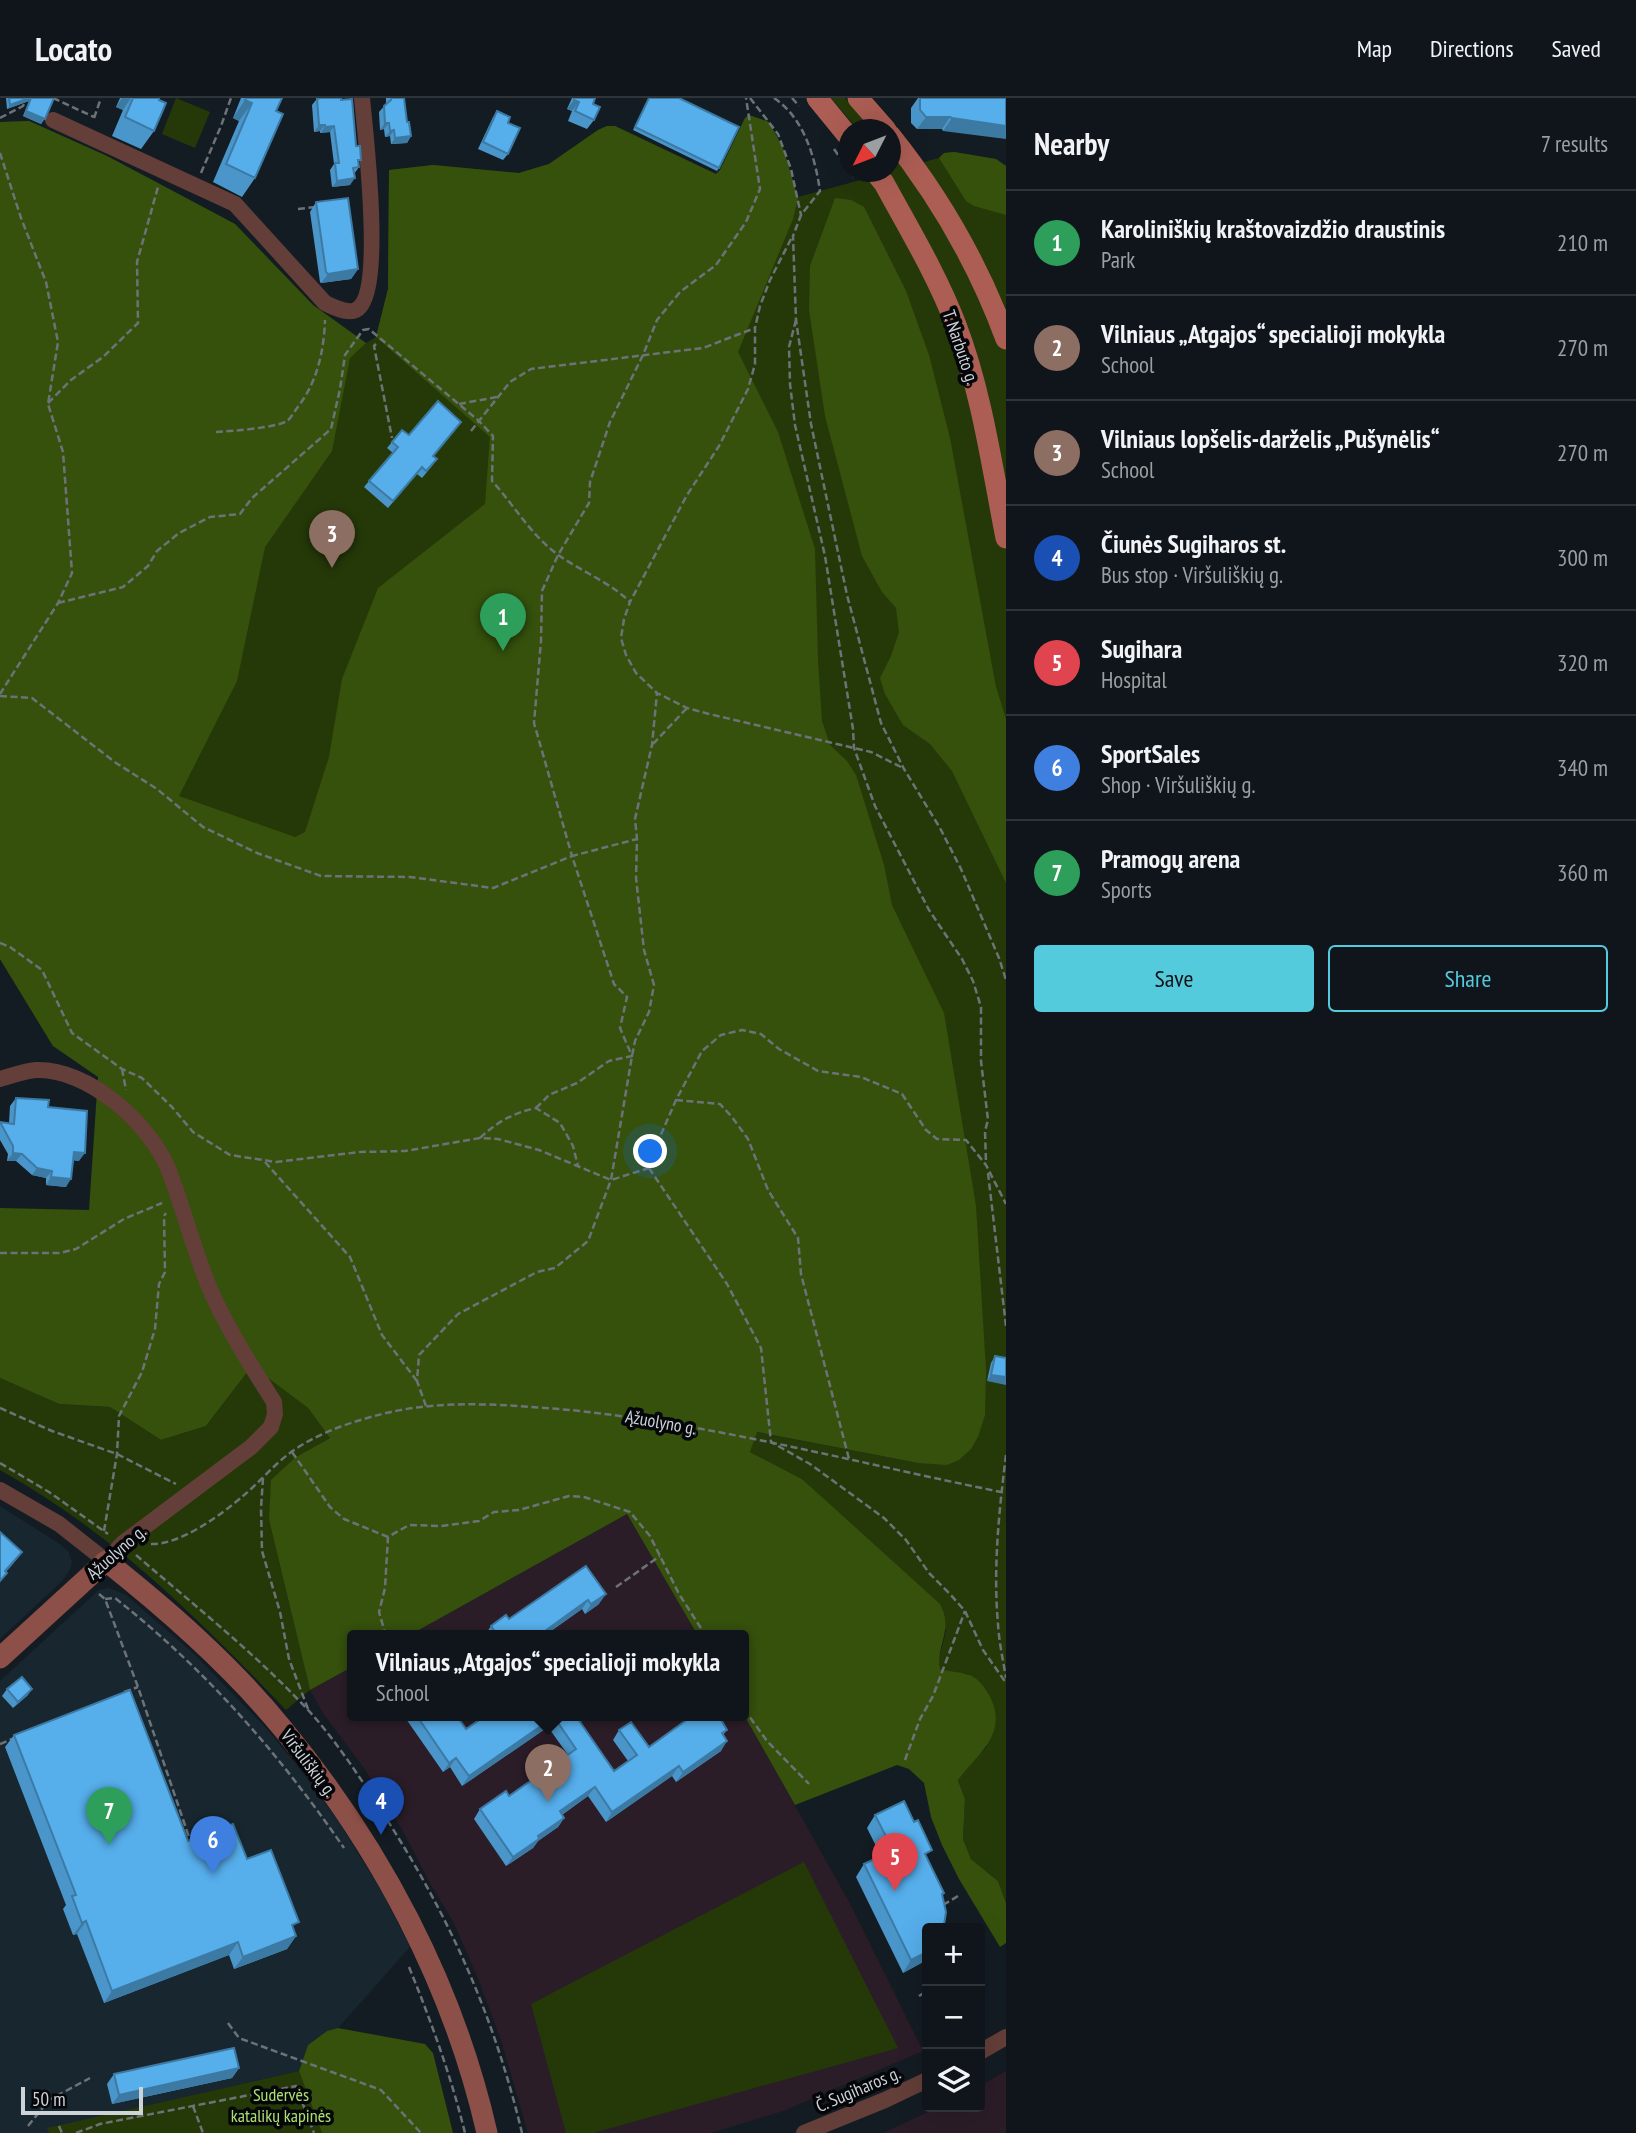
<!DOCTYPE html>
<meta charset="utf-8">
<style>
:root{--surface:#0f151a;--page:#181e23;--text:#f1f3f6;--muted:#9b9fa2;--line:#2f3439;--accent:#54cadd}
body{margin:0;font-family:"PT Sans Narrow",sans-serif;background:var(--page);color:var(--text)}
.controls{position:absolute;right:21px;bottom:21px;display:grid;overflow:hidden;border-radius:7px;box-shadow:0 7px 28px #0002}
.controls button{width:63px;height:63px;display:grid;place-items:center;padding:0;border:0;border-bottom:2px solid var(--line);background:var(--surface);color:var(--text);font:35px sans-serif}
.compass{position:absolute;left:838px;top:21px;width:63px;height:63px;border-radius:50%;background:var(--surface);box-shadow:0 7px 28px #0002;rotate:228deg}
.scale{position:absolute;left:21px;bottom:18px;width:122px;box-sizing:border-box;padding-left:7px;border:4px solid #cdd3d7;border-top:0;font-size:19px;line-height:24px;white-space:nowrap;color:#cdd3d7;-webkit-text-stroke:5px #040609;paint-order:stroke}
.you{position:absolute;left:651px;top:1054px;width:24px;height:24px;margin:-18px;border:5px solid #fff;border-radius:50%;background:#1a73e8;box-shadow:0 0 0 10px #1a73e833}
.badge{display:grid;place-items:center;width:46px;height:46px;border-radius:50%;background:var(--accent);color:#fff;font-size:23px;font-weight:700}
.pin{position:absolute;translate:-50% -58px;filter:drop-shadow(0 2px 4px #0008)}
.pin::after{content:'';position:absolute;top:37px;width:24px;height:21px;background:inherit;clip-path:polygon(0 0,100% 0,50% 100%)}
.popup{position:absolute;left:347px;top:1532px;width:402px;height:91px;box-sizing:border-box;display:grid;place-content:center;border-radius:7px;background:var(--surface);filter:drop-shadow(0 2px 5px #0005);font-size:23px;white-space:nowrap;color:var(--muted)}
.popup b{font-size:26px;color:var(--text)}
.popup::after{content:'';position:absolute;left:50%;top:100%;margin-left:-14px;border:14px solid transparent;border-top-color:var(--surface)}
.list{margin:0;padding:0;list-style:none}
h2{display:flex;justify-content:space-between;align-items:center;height:91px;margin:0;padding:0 28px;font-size:30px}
h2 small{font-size:23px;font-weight:400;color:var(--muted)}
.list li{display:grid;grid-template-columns:46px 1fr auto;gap:21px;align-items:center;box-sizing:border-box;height:105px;padding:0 28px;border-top:2px solid var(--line)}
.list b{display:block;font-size:26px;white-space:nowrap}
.list p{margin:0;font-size:23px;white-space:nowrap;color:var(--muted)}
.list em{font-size:23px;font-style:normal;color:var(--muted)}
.actions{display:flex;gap:14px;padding:21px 28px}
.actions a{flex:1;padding:16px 0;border:2px solid var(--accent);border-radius:7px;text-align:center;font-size:24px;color:var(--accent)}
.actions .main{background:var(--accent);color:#111}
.icon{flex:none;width:38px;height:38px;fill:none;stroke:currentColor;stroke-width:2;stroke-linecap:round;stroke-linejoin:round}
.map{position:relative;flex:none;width:1006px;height:2035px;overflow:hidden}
header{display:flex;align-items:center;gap:42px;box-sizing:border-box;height:98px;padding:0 35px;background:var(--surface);border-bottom:2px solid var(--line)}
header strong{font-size:33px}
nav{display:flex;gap:38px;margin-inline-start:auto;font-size:24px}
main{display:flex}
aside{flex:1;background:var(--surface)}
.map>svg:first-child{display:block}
.built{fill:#18262f}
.education{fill:#2b1d28}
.green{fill:#253908}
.forest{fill:#35510c}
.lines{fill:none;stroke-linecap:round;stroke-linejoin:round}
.path{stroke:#6c7378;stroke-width:2.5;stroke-dasharray:7 3.5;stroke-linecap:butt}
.street{stroke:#643e39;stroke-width:16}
.secondary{stroke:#8d5048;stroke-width:21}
.primary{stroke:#ad5e54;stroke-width:21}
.wall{fill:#4a96ca}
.shaded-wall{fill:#3c7aa4}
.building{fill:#56aeeb;stroke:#3c7aa4;stroke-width:2}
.labels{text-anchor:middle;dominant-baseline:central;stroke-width:7;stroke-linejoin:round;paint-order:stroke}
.street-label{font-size:18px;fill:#cdd3d7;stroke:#040609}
.park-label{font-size:18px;fill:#ace070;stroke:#040609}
</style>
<header>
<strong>Locato</strong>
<nav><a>Map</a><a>Directions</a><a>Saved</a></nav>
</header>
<main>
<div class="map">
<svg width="1006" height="2035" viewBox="0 0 1006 2035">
<rect width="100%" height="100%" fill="#141c23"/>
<g class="built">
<polygon points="0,1408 58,1445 68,1453 72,1464 70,1472 62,1483 0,1541"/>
<polygon points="109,1490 126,1497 193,1555 266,1630 299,1670 338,1723 383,1796 410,1849 338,1930 327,1933 308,1947 299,1973 48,2030 49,2035 0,2035 0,1583 89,1501 99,1492"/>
</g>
<g class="education">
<polygon points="627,1416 698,1538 408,1538"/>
<polygon points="352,1569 352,1618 744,1617 849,1804 923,1953 783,2013 711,2035 528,2035 501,1942 479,1883 454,1825 432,1789 403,1733 364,1670 323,1615 310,1592"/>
<polygon points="1006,1973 1006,2035 883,2035 939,2009 980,2009 980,1988"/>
</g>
<g class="green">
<polygon points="176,0 210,14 195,50 162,36"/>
<polygon points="831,0 845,0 872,31 857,31"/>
<polygon points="749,17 769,24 783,50 798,99 890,74 891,55 902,70 939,60 944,55 954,54 996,61 1006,68 1006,1805 998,1783 971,1761 963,1741 965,1701 958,1681 987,1648 968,1576 952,1575 940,1571 939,1561 946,1532 836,1413 802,1381 750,1354 756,1334 918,1365 53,948 0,861 0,24 29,23 107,58 235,126 313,207 366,245 376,239 388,191 389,72 433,67 519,75 549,66 598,32 607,28 615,28 716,76 720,72 745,20"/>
<path d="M252,1268l56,42 22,30 -34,19 -27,63 41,170 -24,20c-88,-92 -173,-177 -286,-240v-92l59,26 51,3 51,33 45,-14z"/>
<polygon points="804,1764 898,1950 593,2035 566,2035 531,1906"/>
<polygon points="299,1973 322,2035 49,2035 47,2030"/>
</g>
<g class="forest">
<path d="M749,17l20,7 14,26 15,50 -5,21 -55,133 40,80 37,117 3,112 4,60 8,24 17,16 9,14 28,90 8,40 52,108 32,193 10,164 -1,45 -7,22 -7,12 -12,11 -12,5 -29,-2 -161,-31 -7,20 52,27 138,125c14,27 -4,39 0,65 10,3 23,3 32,7 9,5 16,16 20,25 14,34 -14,53 -34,79l7,19 -2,40 8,20 27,22 8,22v40l-6,4 -41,-68 -17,-34 -11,-28 -7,-34 -15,-14 -12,-4 -102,40 -51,-90v-79h-46l-71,-122 -219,122h-56v31l-42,23 -41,-170 2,-40 25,-23 34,-19 -22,-30 -56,-42 -46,60 -45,14 -51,-33 -51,-3 -59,-26v-170l89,2 9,-133 -45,-31 -53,-87v-837l29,-1 78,35 128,68 78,81 53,38 -16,15 -18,93 -67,96 -28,134 -58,115 116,41 10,-5 24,-75 13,-78 36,-91 107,-84 5,-67 -114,-100 12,-48 1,-119 44,-5 86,8 30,-9 49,-34 9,-4h8l101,48 4,-4 25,-52z"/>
<polygon points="954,54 996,61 1006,68 1006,117 974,108 966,103 939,60 944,55"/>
<polygon points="835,100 851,102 864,109 906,193 929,257 950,340 996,589 1006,621 1006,785 952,673 930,646 903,627 885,596 880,580 891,558 899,534 896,510 882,494 862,458 825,318 809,212 810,168"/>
<polygon points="338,1930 425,1946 433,1955 453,2035 322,2035 299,1973 308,1947 327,1933"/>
</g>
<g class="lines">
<g class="path">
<polyline points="53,0 94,19"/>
<polyline points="750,0 778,36 791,71 801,117"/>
<path d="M774,0c30,20 41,59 46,93l-19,24 -8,21 3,84 15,104 36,171 34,128 23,46 36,59 21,41 38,89 7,22"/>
<polyline points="792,0 799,8"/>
<polyline points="0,20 23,8 27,0"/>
<polyline points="94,20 101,0"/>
<polyline points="834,51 848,71"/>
<polyline points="0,55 21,120 46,184 58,244 48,306 63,354 72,475 58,505 0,596"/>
<polyline points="850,74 854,79"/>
<polyline points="201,75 221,28 231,0"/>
<polyline points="298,111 316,109"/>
<polyline points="791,141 770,182 760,208 755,230 755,266 748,291 719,348 687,397 630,504 624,521 621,540 626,557 636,575 657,595 687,610 709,616 871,654 901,669"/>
<polyline points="796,222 789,249 790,286 795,327 825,458 853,631 854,650 875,708 929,812 962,861 973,883 981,909 981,963 988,1022 985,1033 986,1065"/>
<polyline points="376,246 374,248 392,340"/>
<polyline points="48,305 71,282 103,259 138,225 137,164 158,89"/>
<polyline points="459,306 497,299"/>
<polyline points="471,333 510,284 531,271 703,250 755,230"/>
<path d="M216,334c16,-1 59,-4 71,-11 4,-3 8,-10 10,-13 20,-25 27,-57 28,-88"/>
<path d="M58,505l65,-16 25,-21 9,-15 22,-18 31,-16 30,-3 12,-16 79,-69 9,-40 5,-34 18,-25 6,-1 110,92 14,15 -1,45c23,25 38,53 65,73 23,17 53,28 73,48"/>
<polyline points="0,598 32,600 116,665 157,691 203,729 257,755 321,778 410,779 493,790 572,758 534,625 541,543 542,493 558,457 589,405 590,384 610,324 643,257 657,222 680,194 716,167 746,124 760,91 746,0"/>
<polyline points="653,646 687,610"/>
<polyline points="0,845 10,849 42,872 72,935 122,971 142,980 172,1009 193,1034 230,1057 276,1064 360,1054 405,1053 480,1040 498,1041 539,1052 611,1082 649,1070 659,1041 676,1002 702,953 721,937 742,932 761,936 779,951 818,973 861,979 902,996 926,1032 937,1041 966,1042 986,1067 1006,1106"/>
<polyline points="122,971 126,992"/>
<polyline points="676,1002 720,1006 732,1019 748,1041 768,1092 798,1140 801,1176 849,1361"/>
<polyline points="536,1010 549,997 577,985 609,963 632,958 620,930 627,899 614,886 572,758 637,741"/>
<path d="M480,1040c17,-16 33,-25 56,-30l24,15 13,23 5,20"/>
<polyline points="265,1064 350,1159 382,1237 417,1283"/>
<polyline points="649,1070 727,1186 761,1250 771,1344 810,1366 884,1420 906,1442 929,1475 950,1496 965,1513 983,1552 1006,1585"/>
<polyline points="988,1075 1006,1228"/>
<polyline points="0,1155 60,1155 76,1151 124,1121 162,1105"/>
<polyline points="426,1308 417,1283 419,1257 458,1216 537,1174 555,1170 588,1143 611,1082 632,958 635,943 649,914 654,887 644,852 636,780 637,741 635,721 652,647 657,595"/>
<polyline points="0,1310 52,1333 117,1356 176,1386"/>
<polyline points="292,1354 330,1409 344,1421 388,1439"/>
<path d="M1006,1357c-7,56 -13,113 -8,169 1,18 5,36 8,54"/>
<polyline points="0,1365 49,1394 108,1436"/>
<polyline points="263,1380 261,1410 262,1453 280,1514 289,1561 308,1611"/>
<polyline points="104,1433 117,1356 119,1318 142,1274 155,1231 159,1186 165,1174 164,1118 166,1115"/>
<path d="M151,1446c29,1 70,-29 92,-48 17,-14 32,-33 51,-46 28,-19 60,-29 92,-37 60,-14 124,-8 184,-3 148,15 291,54 436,83"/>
<path d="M136,1457c59,51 120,99 173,156 29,32 54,71 77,107 65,102 108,198 136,315"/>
<polyline points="616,1489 660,1458"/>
<polyline points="99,1496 105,1501 138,1589 190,1742"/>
<path d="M105,1501l10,-1c92,73 162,153 229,250"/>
<polyline points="386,1538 379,1514 385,1490 388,1439 409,1427 441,1428 479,1423 494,1414 519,1412 569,1398 584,1399 630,1414 650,1438 679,1496 706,1538"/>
<polyline points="124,1594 138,1589"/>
<polyline points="744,1611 767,1643 809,1686"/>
<polyline points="0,1646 12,1641"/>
<polyline points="905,1662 920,1621 933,1598 965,1513"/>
<polyline points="943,1807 958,1798"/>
<path d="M409,1869c22,54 42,109 56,166"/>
<polyline points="919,1898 927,1893"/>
<polyline points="228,1925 239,1940 381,1992 421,2035"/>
<polyline points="193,2008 203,2035"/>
<polyline points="28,2028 49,2002 90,1980"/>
<polyline points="59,2028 62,2035"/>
<polyline points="76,2035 100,2026 296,1988 314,2035"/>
</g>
<g class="street">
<path d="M53,22l182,84 90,99c8,4 22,11 31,7 29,-15 9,-179 6,-212"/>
<path d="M0,981c11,-3 24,-8 36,-9 52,-2 115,54 133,101 16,41 26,85 44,125 17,37 39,71 61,106l1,12 -4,13 -20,20 -128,96 -17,18 -47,-37 -59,-34"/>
<polyline points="980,1954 1006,1939"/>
<polyline points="804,2035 885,2002 927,1982"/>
</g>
<path class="secondary" d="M0,1560l106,-97c63,50 126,105 177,168 97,118 170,255 204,404"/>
<g class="primary">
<polyline points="817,0 848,38"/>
<polyline points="858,0 886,32"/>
<path d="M890,37c49,61 89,131 116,204"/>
<path d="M875,74l9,11c25,46 53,92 72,142 26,68 36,142 50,213"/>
</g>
</g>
<g class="wall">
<polygon points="6,0 54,0 41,26 23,18 29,3 7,11"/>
<polygon points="120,0 159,0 154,33 141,51 112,38 123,12 116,9"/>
<polygon points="241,0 282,0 276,13 255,80 242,99 213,84 239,23 233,20"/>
<polygon points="316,0 341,0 356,48 359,69 354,76 350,87 332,89 330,72 334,66 330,34 320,35 320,33 314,34 312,7 316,2"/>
<polygon points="386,0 404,0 407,24 411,38 407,45 391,46 390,38 385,39 384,31 380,32 379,14 386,6"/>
<polygon points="572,0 595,0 593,6 594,22 587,31 568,23 572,13 567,11"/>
<polygon points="649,0 679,0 719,70 717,73 633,32"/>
<polygon points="918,0 1006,0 943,33 942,31 917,31 911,25 911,10"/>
<polygon points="497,13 508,25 508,56 503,62 478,51 493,19"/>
<polygon points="316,104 358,171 351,181 321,185 320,184 310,114"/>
<polygon points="461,324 433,358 437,361 432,368 422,380 417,376 388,410 364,389 393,355 387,350 392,344 409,337"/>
<polygon points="16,1000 48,1009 79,1063 74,1062 66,1089 46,1087 46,1080 32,1077 16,1063 7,1063 8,1056 0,1042 0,1024 9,1025 10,1008"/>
<polygon points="995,1258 1006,1260 987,1283 991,1265"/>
<polygon points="586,1468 599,1506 585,1516 582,1511 544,1538 485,1537 491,1528 509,1521"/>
<polygon points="7,1591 28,1597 13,1610 2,1598"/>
<polygon points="404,1618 457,1618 466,1631 485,1618 589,1618 580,1624 614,1673 628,1663 613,1642 619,1632 649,1649 727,1632 723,1637 721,1653 676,1684 672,1678 606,1724 588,1698 562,1717 564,1720 558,1729 538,1743 533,1750 506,1768 474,1721 480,1711 509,1698 568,1657 548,1629 462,1688 450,1669 443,1674"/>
<polygon points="14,1637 188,1743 247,1761 293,1832 296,1838 287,1851 234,1871 229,1857 104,1905 77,1836 73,1837 63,1811 66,1807 5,1649"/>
<polygon points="875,1717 927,1761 944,1795 927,1830 927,1860 925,1863 903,1875 856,1779 864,1766 881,1758 867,1730"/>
<polygon points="239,1970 232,1980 112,2006 107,1986 114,1976"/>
</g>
<g class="shaded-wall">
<polygon points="29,0 31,0 29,3 7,11 10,7"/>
<polygon points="122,0 131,0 123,12 116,9"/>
<polygon points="245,2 252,5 239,23 233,20"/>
<polygon points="574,2 579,4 572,13 567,11"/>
<polygon points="26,13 45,21 41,26 23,18"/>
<polygon points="926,19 950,19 942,31 917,31"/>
<polygon points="952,20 1006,28 1006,41 943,33"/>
<polygon points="385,25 389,25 384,31 380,32"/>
<polygon points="319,27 325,27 320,33 314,34"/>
<polygon points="334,28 330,34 320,35 325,29"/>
<polygon points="394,32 390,38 385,39 390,33"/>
<polygon points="411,38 407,45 391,46 395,40"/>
<polygon points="355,80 350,87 332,89 337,83"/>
<polygon points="358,171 351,181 321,185 328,176"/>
<polygon points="74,1054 85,1055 79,1063 69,1062"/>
<polygon points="13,1055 22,1056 16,1063 7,1063"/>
<polygon points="37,1070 52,1073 46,1080 32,1077"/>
<polygon points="51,1079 71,1081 66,1089 46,1087"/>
<polygon points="991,1277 1006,1279 1006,1287 987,1283"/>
<polygon points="22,1454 13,1466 0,1481 5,1473"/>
<polygon points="606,1496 599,1506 585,1516 591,1506"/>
<polygon points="588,1502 582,1511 544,1538 537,1538"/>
<polygon points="32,1591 28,1597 13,1610 18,1604"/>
<polygon points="582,1618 589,1618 571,1631 578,1621"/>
<polygon points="554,1619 548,1629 462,1688 469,1678"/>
<polygon points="727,1643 721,1653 676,1684 683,1674"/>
<polygon points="456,1660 450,1669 443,1674 449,1665"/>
<polygon points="679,1668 672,1678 606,1724 612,1714"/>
<polygon points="595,1689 588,1698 553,1723 560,1713"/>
<polygon points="564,1720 558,1729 538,1743 533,1750 506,1768 513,1759 538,1738"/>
<polygon points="86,1823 77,1836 73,1837 82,1825"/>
<polygon points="296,1838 287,1851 234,1871 243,1859"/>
<polygon points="238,1844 229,1857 104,1905 112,1893"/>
<polygon points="927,1854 927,1860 925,1863 903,1875 911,1862"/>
<polygon points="239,1970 232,1980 112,2006 119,1997"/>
</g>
<g class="building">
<polygon points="9,0 29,0 10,7"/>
<polygon points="31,0 54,0 45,21 26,13"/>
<polygon points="133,0 159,0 159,2 166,5 154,33 125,19"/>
<polygon points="246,0 282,0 276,13 283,16 255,80 226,66 252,5 245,2"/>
<polygon points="321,0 341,0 341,2 352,1 356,48 360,48 361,62 358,62 359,69 353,70 355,80 337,83 335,65 339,65 334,28 325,29 325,27 319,27 317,1"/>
<polygon points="391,0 404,0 407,24 409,24 411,38 395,40 394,32 390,33 389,25 385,25 384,8 391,2"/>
<polygon points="574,0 595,0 593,6 600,9 594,22 575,13 579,4 574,2"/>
<polygon points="649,0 679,0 739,29 719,70 635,29"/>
<polygon points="920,0 1006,0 1006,28 952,20 950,19 926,19 920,12"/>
<polygon points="497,13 510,19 508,25 520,30 508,56 483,44"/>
<polygon points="348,100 358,171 328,176 326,174 316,104"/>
<polygon points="438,303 461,324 433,358 437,361 426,373 422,369 393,403 369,383 398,349 392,344 402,332 409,337"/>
<polygon points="16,1000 49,1002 48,1009 87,1013 85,1055 74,1054 71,1081 51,1079 52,1073 37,1070 22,1056 13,1055 13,1048 0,1024 14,1026"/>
<polygon points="995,1258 1006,1260 1006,1279 991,1277"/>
<polygon points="0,1434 22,1454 5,1473 7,1475 0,1483"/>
<polygon points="586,1468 606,1496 591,1506 588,1502 538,1538 498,1538 491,1528 506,1517 509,1521"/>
<polygon points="22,1579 32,1591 18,1604 7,1591"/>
<polygon points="130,1592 188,1743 233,1726 247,1761 271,1752 299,1824 292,1827 296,1838 243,1859 238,1844 112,1893 86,1823 82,1825 72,1798 76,1797 14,1637"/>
<polygon points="417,1618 457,1618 466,1631 485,1618 582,1618 578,1621 614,1673 637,1657 619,1632 631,1624 649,1649 692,1618 719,1618 727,1632 722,1635 727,1643 683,1674 679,1668 612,1714 595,1689 560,1713 564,1720 538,1738 539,1741 513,1759 480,1711 506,1693 509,1698 576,1651 554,1619 469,1678 456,1660 449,1665"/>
<polygon points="904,1703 914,1724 918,1722 932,1752 925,1756 944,1795 942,1796 946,1814 944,1827 942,1830 927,1830 927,1854 911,1862 864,1766 893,1752 875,1717"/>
<polygon points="234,1950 239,1970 119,1997 114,1976"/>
</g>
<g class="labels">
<g class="street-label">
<text transform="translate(961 249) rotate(71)">T. Narbuto g.</text>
<text transform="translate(661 1324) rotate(10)">Ąžuolyno g.</text>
<text transform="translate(116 1454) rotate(-41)">Ąžuolyno g.</text>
<text transform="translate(309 1665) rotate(53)">Viršuliškių g.</text>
<text transform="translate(858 1991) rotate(-23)">Č. Sugiharos g.</text>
</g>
<g class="park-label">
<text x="281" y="1996">Sudervės<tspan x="281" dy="21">katalikų kapinės</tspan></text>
</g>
</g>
</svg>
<div class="controls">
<button>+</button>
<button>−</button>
<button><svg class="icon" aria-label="layers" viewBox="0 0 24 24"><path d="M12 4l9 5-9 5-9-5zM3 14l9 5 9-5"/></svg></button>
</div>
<svg class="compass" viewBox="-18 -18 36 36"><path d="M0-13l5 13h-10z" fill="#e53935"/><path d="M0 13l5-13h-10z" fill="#9b9fa2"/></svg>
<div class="scale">50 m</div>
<div class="you"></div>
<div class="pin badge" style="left:503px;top:553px;background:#2e9e5b">1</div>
<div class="pin badge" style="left:548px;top:1704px;background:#8d6e63">2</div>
<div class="popup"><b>Vilniaus „Atgajos“ specialioji mokykla</b>School</div>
<div class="pin badge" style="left:332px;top:470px;background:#8d6e63">3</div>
<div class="pin badge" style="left:381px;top:1737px;background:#1a4fb4">4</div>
<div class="pin badge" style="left:895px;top:1793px;background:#e0444e">5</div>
<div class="pin badge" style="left:213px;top:1776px;background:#3f7fe0">6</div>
<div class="pin badge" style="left:109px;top:1747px;background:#2e9e5b">7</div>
</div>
<aside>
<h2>Nearby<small>7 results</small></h2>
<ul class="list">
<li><span class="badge" style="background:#2e9e5b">1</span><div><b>Karoliniškių kraštovaizdžio draustinis</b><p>Park</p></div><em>210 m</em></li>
<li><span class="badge" style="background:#8d6e63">2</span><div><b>Vilniaus „Atgajos“ specialioji mokykla</b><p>School</p></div><em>270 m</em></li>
<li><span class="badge" style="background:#8d6e63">3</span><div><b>Vilniaus lopšelis-darželis „Pušynėlis“</b><p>School</p></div><em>270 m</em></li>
<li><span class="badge" style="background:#1a4fb4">4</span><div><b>Čiunės Sugiharos st.</b><p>Bus stop · Viršuliškių g.</p></div><em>300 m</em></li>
<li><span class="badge" style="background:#e0444e">5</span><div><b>Sugihara</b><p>Hospital</p></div><em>320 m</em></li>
<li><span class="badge" style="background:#3f7fe0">6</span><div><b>SportSales</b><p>Shop · Viršuliškių g.</p></div><em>340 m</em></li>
<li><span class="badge" style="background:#2e9e5b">7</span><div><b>Pramogų arena</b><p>Sports</p></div><em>360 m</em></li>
</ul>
<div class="actions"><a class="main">Save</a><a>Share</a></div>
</aside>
</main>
